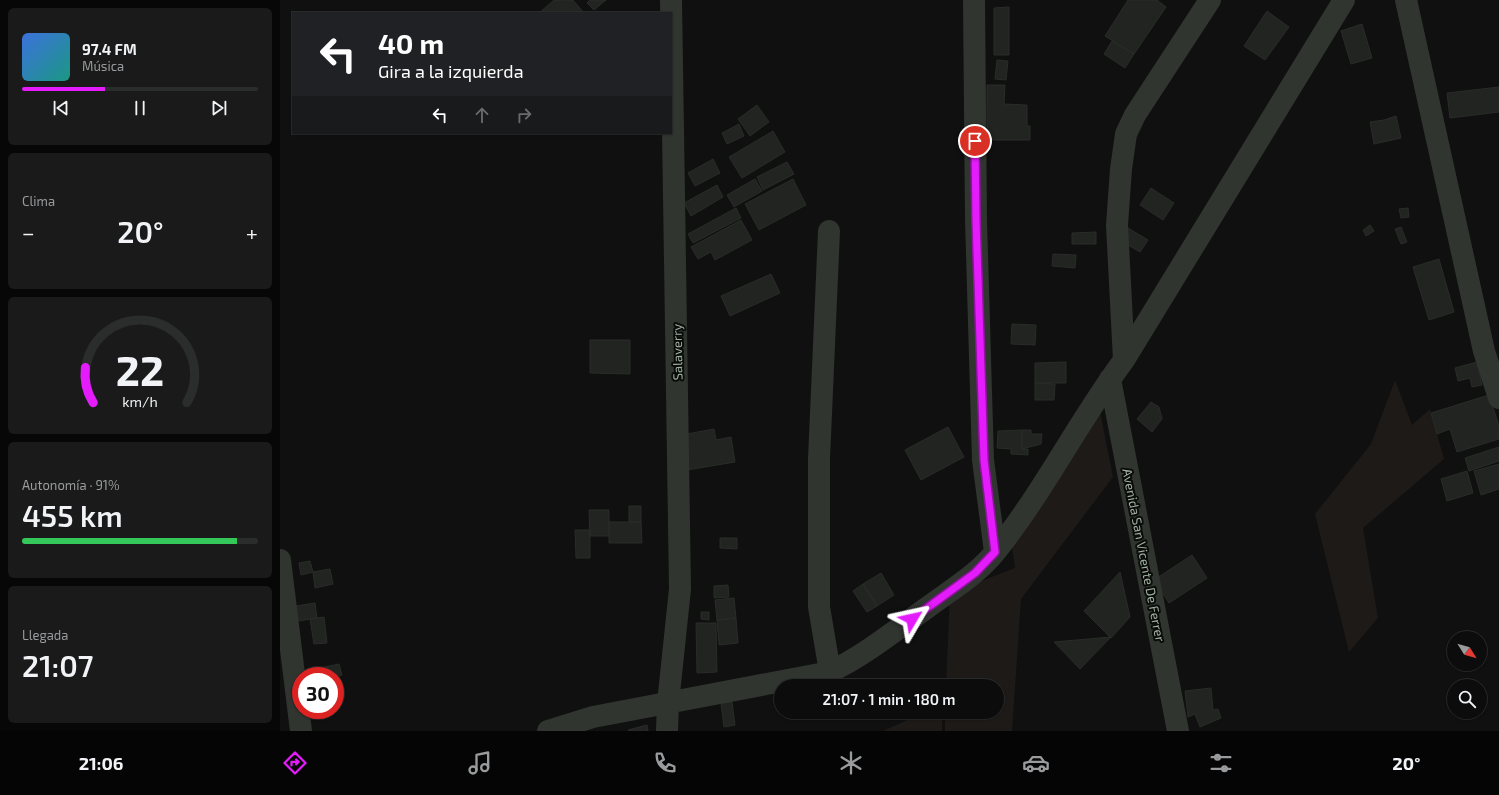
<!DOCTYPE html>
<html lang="es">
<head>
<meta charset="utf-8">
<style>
	:root { --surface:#0b0c0b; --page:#191a19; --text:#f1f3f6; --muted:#9a9b9d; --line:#2b2c2c; --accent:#e41cfb }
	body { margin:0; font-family:"Exo 2",sans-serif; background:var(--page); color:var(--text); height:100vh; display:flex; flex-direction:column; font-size:15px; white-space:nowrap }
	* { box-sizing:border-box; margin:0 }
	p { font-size:13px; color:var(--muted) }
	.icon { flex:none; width:22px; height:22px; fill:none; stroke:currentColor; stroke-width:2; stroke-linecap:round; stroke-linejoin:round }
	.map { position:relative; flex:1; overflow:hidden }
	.sheet { display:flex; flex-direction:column; gap:8px; padding:8px; background:#060706; width:280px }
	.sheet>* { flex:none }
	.guide { position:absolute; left:12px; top:12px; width:380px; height:122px; border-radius:0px; box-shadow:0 1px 3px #0004,0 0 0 1px var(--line); background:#202124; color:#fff; overflow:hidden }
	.needle { width:26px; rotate:127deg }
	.fabs { position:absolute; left:1167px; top:631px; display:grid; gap:8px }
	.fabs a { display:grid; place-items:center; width:40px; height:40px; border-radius:50%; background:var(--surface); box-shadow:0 1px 3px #0004,0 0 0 1px var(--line); font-size:20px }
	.speed { position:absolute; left:12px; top:667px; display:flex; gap:8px; font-size:20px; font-weight:700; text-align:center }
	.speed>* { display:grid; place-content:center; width:52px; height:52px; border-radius:50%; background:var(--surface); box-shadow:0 1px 3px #0004,0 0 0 1px var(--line); line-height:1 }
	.speed .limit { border:6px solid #d22; background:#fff; color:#111 }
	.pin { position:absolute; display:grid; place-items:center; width:34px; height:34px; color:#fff; margin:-17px; border:2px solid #fff; border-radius:50%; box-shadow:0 1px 4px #0007 }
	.me { position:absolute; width:44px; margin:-22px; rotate:54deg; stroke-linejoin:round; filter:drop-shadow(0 0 3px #0008) }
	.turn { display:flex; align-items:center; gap:14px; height:84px; padding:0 20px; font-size:18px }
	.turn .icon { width:52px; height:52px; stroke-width:2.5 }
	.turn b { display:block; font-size:28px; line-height:34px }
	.lanes { display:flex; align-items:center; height:38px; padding:0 20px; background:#0003; justify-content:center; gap:20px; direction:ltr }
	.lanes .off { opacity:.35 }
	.big { font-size:30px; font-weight:600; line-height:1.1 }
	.sheet .card { flex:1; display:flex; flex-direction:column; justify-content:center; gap:6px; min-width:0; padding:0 14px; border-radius:6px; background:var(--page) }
	.sheet .dial { align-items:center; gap:0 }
	.dial svg { height:104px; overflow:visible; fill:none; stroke:var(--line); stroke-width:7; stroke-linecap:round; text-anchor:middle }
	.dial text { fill:var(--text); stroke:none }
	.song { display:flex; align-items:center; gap:12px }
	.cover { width:48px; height:48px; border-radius:6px; background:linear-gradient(135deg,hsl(220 70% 55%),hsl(170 70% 35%)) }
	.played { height:4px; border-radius:2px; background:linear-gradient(90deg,var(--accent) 35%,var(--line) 35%) }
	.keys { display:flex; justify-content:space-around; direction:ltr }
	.heat { display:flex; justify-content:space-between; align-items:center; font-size:22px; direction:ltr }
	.charge { height:6px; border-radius:3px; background:linear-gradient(90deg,#34c759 91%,var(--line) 0) }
	.trip { position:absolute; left:494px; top:679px; width:230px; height:40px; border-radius:20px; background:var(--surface); box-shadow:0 1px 3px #0004,0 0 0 1px var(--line); font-weight:600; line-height:40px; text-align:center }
	.tabs { display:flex; height:64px; justify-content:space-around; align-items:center; background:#040504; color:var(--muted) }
	.tabs .icon { width:28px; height:28px }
	.tabs .active { color:var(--accent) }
	.tabs b { font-size:18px; color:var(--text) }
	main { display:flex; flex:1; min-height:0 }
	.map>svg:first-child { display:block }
</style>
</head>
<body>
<main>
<section class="sheet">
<div class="card">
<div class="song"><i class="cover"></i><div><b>97.4 FM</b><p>Música</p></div></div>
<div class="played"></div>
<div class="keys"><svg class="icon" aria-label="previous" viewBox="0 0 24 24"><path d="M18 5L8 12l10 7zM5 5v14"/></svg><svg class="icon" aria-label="pause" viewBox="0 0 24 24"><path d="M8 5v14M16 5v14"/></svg><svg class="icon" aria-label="next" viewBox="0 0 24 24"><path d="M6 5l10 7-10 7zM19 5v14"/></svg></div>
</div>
<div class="card"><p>Clima</p>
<div class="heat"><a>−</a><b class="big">20°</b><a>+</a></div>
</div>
<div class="card dial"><svg viewBox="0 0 100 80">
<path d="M14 69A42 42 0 1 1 86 69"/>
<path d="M14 69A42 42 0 0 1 8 42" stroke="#e41cfb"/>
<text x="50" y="56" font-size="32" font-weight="700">22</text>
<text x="50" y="72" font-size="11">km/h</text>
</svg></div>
<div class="card"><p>Autonomía · 91%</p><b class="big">455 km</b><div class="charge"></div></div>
<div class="card"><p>Llegada</p><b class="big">21:07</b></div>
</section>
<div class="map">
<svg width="1219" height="731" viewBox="0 0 1219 731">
	<rect width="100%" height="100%" fill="#0f100f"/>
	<!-- green -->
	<path fill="#1e1a18" d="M1115,380L1132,425L1150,409L1164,459L1083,528L1098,618L1069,652L1035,514L1091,444Z
		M817,396L833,477L741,599L732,731H665V712H717V686H666L670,593L735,568L729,526Z
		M645,712H662V731H603Z"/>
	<!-- building -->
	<path fill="#222422" stroke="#292c29" d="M274,0H293L304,13H259Z
		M310,0H326L314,10L307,3Z
		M848,0H877L886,7L854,54L825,36Z
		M729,7V55H714V8Z
		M987,11L1009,27L985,60L964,46Z
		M1082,24L1092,58L1071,64L1061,31Z
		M832,41L854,54L845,68L824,54Z
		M717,60L728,61L726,80L715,79Z
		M707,85H725L724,104L747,105V126H750V140H707Z
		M1219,87V112L1170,118L1167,93Z
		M477,105L489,122L470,136L458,119Z
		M1116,116L1121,138L1094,144L1090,122L1104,120Z
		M459,124L464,136L447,144L442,133Z
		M493,131L505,152L462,178L449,157Z
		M433,159L440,173L415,186L408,173Z
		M507,162L514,174L483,190L477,177Z
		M475,179L482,191L454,207L447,195Z
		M513,179L526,205L479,230L465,204Z
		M437,185L443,197L411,216L404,203Z
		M871,188L894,203L883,220L860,205Z
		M456,208L461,218L413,243L408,234Z
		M1128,208L1129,217L1121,218L1119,209Z
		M461,220L472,240L435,260L431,252L418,259L411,247Z
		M1090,225L1094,231L1086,236L1083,230Z
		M1121,227L1127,242L1121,244L1115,229Z
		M848,228L868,240L860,252L841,241Z
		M816,232V244H792V233Z
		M773,254L796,255L795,268L772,266Z
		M1159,259L1174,312L1149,320L1133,267Z
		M491,274L500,293L450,316L441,296Z
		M732,324L756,325L755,345L731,344Z
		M310,340H350V374L310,373Z
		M786,362V383H755V363Z
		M1197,362L1202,385L1192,387L1190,378L1178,381L1175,368Z
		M755,383L775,384L774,400H755Z
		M1209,395L1219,426V439L1177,452L1170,429L1157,434L1151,413Z
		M871,402L879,407L882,419L872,432L857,419Z
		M668,427L684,457L641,480L625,450Z
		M434,429L436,440L451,437L455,462L407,470V434Z
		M742,430V449H748V455L731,454V449L717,448L718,431Z
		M742,430H751V434H762L761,444L742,449Z
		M1219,447V461L1189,471L1185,458Z
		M1219,464V489L1201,495L1194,471Z
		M1187,471L1193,493L1167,501L1161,479Z
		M349,506H361V522H349Z
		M309,510H329V536H310Z
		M329,522H361L362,543H329Z
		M295,530H310V558H296Z
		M440,538H457V549L440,548Z
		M912,555L927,578L889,603L874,580Z
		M30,561L33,572L21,575L19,563Z
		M50,569L53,584L35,588L33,572Z
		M840,572L850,617L831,638L804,611Z
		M601,573L614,595L597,606L583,584Z
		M583,584L597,606L587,612L573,591Z
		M448,585L449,597L434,598V586Z
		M454,598L456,618L437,620L435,600Z
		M35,603L37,618L19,621L16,606Z
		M421,612H429V620L421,619Z
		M44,617L47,643L34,644L30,619Z
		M456,618L458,643L439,645L437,620Z
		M416,623H436L437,672L417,673Z
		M831,637L800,669L774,642Z
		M59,664L62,675L55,677L35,676L41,674L40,668Z
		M931,688L933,710L938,709L941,718L920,727L915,714L908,717L905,691Z
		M452,702L455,725L444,727L441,703Z
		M367,725L368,731H349L348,730Z"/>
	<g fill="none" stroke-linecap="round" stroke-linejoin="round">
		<!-- minor -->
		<path stroke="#303530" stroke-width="22" d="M694,0L696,220L703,460L715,552
			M1126,0L1204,351L1219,398
			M549,231L539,459V607L550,672
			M844,360L837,225L841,169L846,134L855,115L930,0
			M830,379L898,731
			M0,560L21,731
			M268,731L313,717L550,672C585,655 616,630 648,607C671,590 698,574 716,551C764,491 798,422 844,360L1064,0
			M387,731L388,703L400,589L391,0"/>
	</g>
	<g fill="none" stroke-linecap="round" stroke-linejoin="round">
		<!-- route casing -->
		<g stroke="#9412a3" stroke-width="10">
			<path id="route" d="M632,619L695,573L715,552L704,460L696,220L695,141"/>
		</g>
		<!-- route -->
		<use href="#route" stroke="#e41cfb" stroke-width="7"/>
	</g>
	<g text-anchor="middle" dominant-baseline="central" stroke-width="4" stroke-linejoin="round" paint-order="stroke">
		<!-- street labels -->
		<g font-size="13" fill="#a0b29f" stroke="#0a0b0a">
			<text transform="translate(397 352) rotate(-91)">Salaverry</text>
			<text transform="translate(864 555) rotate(79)">Avenida San Vicente De Ferrer</text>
		</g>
	</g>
</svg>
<div class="fabs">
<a><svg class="needle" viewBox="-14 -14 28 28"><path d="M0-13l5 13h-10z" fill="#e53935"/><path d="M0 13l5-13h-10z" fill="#9a9b9d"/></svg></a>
<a><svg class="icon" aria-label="search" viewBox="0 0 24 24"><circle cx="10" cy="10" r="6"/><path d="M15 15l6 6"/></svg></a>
</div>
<div class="speed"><div class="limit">30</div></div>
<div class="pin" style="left:695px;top:141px;background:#d93025"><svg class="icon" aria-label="arrive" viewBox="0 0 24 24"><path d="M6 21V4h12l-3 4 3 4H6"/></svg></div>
<svg class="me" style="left:632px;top:619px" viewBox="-20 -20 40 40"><path d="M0-17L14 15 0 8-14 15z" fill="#e41cfb" stroke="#fff" stroke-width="4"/></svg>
<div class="trip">21:07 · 1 min · 180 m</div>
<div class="guide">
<div class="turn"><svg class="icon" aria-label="left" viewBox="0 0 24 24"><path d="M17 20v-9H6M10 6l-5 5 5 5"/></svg><div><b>40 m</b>Gira a la izquierda</div></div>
<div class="lanes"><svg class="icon" aria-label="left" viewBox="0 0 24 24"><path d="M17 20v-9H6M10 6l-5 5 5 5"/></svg><svg class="icon off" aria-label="ahead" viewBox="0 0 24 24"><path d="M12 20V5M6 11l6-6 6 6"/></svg><svg class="icon off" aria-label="right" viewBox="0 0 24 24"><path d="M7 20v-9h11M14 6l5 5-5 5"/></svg></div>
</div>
</div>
</main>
<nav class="tabs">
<b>21:06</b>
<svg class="icon active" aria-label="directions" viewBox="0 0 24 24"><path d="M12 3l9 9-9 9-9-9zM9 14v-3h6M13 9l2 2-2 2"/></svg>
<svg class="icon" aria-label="music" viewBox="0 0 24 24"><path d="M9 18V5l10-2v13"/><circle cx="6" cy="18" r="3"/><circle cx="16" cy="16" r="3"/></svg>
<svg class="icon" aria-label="phone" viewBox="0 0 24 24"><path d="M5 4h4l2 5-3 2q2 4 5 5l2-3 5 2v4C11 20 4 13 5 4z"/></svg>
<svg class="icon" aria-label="climate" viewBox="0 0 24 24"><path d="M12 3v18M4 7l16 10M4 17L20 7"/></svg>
<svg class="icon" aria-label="car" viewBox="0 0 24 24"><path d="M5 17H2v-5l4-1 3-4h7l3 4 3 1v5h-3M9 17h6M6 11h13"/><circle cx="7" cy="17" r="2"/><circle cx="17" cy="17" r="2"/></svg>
<svg class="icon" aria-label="filters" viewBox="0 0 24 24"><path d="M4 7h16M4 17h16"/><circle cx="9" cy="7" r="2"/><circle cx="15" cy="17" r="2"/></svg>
<b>20°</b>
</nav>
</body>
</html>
